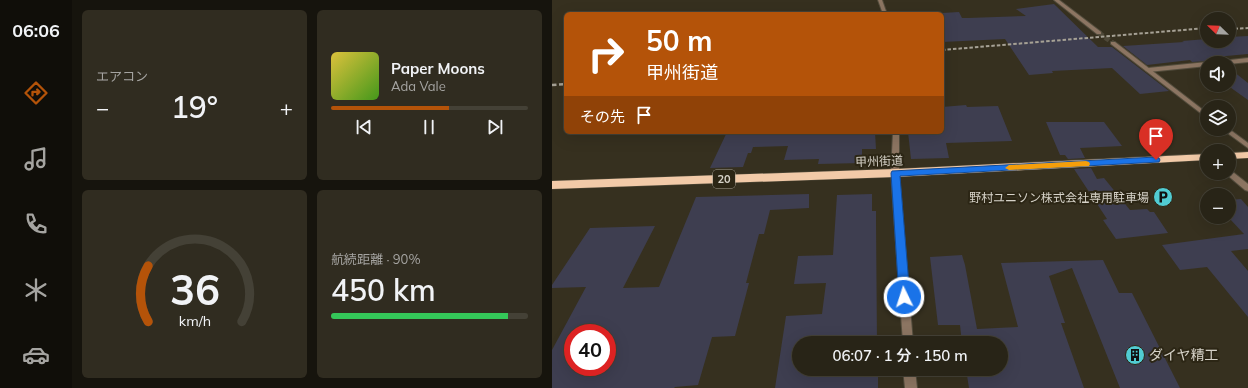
<!DOCTYPE html>
<html lang="ja">
<head>
<meta charset="utf-8">
<style>
	:root { --surface:#282417; --page:#302c20; --text:#f1f3f6; --muted:#a5a4a1; --line:#444136; --accent:#b45309 }
	body { margin:0; font-family:Mulish,"Noto Sans JP",sans-serif; background:var(--page); color:var(--text); height:100vh; display:flex; flex-direction:column; font-size:15px; white-space:nowrap }
	* { box-sizing:border-box; margin:0 }
	p { font-size:13px; color:var(--muted) }
	.icon { flex:none; width:22px; height:22px; fill:none; stroke:currentColor; stroke-width:2; stroke-linecap:round; stroke-linejoin:round }
	.map { position:relative; flex:1; overflow:hidden }
	.sheet { display:flex; flex-direction:column; gap:10px; padding:10px; background:#16140d; width:480px }
	.sheet>* { flex:none }
	.hud { position:absolute; left:12px; top:12px; width:380px; height:122px; border-radius:6px; box-shadow:0 4px 16px #0002,0 0 0 1px var(--line); background:#b45309; color:#fff; overflow:hidden }
	.needle { width:26px; rotate:293deg }
	.controls { position:absolute; left:648px; top:12px; display:grid; gap:8px }
	.controls a { display:grid; place-items:center; width:36px; height:36px; border-radius:50%; background:var(--surface); box-shadow:0 4px 16px #0002,0 0 0 1px var(--line); font-size:20px }
	.speed { position:absolute; left:12px; top:324px; display:flex; gap:8px; font-size:20px; font-weight:700; text-align:center }
	.speed>* { display:grid; place-content:center; width:52px; height:52px; border-radius:50%; background:var(--surface); box-shadow:0 4px 16px #0002,0 0 0 1px var(--line); line-height:1 }
	.speed .limit { border:6px solid #d22; background:#fff; color:#111 }
	.pin { position:absolute; display:grid; place-items:center; width:34px; height:34px; color:#fff; margin:-41px -17px; border-radius:50% 50% 50% 0; rotate:-45deg; box-shadow:0 0 4px #0007 }
	.pin .icon { rotate:45deg }
	.me { position:absolute; width:44px; margin:-22px; rotate:356deg; stroke-linejoin:round; filter:drop-shadow(0 0 3px #0008) }
	.turn { display:flex; align-items:center; gap:14px; height:84px; padding:0 16px; font-size:18px }
	.turn .icon { width:52px; height:52px; stroke-width:2.5 }
	.turn b { display:block; font-size:28px; line-height:34px }
	.then { display:flex; align-items:center; height:38px; padding:0 16px; background:#0003; gap:8px; font-size:15px }
	.big { font-size:30px; font-weight:600; line-height:1.1 }
	.sheet .card { flex:1; display:flex; flex-direction:column; justify-content:center; gap:6px; min-width:0; padding:0 14px; border-radius:6px; background:var(--page) }
	.sheet .dial { align-items:center; gap:0 }
	.dial svg { height:104px; overflow:visible; fill:none; stroke:var(--line); stroke-width:7; stroke-linecap:round; text-anchor:middle }
	.dial text { fill:var(--text); stroke:none }
	.song { display:flex; align-items:center; gap:12px }
	.cover { width:48px; height:48px; border-radius:6px; background:linear-gradient(135deg,hsl(50 70% 55%),hsl(100 70% 35%)) }
	.played { height:4px; border-radius:2px; background:linear-gradient(90deg,var(--accent) 60%,var(--line) 60%) }
	.keys { display:flex; justify-content:space-around; direction:ltr }
	.heat { display:flex; justify-content:space-between; align-items:center; font-size:22px; direction:ltr }
	.charge { height:6px; border-radius:3px; background:linear-gradient(90deg,#34c759 90%,var(--line) 0) }
	.sheet .tiles { flex:1; display:grid; gap:10px; grid-template-columns:repeat(2,1fr) }
	.trip { position:absolute; left:240px; top:336px; width:216px; height:40px; border-radius:20px; background:var(--surface); box-shadow:0 4px 16px #0002,0 0 0 1px var(--line); font-weight:600; line-height:40px; text-align:center }
	main { display:flex; flex:1; min-height:0 }
	.menu { display:flex; flex-direction:column; width:72px; justify-content:space-around; align-items:center; background:#100e09; color:var(--muted) }
	.menu .icon { width:28px; height:28px }
	.menu .active { color:var(--accent) }
	.menu b { font-size:18px; color:var(--text) }
	.map>svg:first-child { display:block }
</style>
</head>
<body>
<main>
<nav class="menu">
<b>06:06</b>
<svg class="icon active" aria-label="directions" viewBox="0 0 24 24"><path d="M12 3l9 9-9 9-9-9zM9 14v-3h6M13 9l2 2-2 2"/></svg>
<svg class="icon" aria-label="music" viewBox="0 0 24 24"><path d="M9 18V5l10-2v13"/><circle cx="6" cy="18" r="3"/><circle cx="16" cy="16" r="3"/></svg>
<svg class="icon" aria-label="phone" viewBox="0 0 24 24"><path d="M5 4h4l2 5-3 2q2 4 5 5l2-3 5 2v4C11 20 4 13 5 4z"/></svg>
<svg class="icon" aria-label="climate" viewBox="0 0 24 24"><path d="M12 3v18M4 7l16 10M4 17L20 7"/></svg>
<svg class="icon" aria-label="car" viewBox="0 0 24 24"><path d="M5 17H2v-5l4-1 3-4h7l3 4 3 1v5h-3M9 17h6M6 11h13"/><circle cx="7" cy="17" r="2"/><circle cx="17" cy="17" r="2"/></svg>
</nav>
<section class="sheet">
<div class="tiles">
<div class="card"><p>エアコン</p>
<div class="heat"><a>−</a><b class="big">19°</b><a>+</a></div>
</div>
<div class="card">
<div class="song"><i class="cover"></i><div><b>Paper Moons</b><p>Ada Vale</p></div></div>
<div class="played"></div>
<div class="keys"><svg class="icon" aria-label="previous" viewBox="0 0 24 24"><path d="M18 5L8 12l10 7zM5 5v14"/></svg><svg class="icon" aria-label="pause" viewBox="0 0 24 24"><path d="M8 5v14M16 5v14"/></svg><svg class="icon" aria-label="next" viewBox="0 0 24 24"><path d="M6 5l10 7-10 7zM19 5v14"/></svg></div>
</div>
<div class="card dial"><svg viewBox="0 0 100 80">
<path d="M14 69A42 42 0 1 1 86 69"/>
<path d="M14 69A42 42 0 0 1 14 26" stroke="#b45309"/>
<text x="50" y="56" font-size="32" font-weight="700">36</text>
<text x="50" y="72" font-size="11">km/h</text>
</svg></div>
<div class="card"><p>航続距離 · 90%</p><b class="big">450 km</b><div class="charge"></div></div>
</div>
</section>
<div class="map">
<svg width="696" height="388" viewBox="0 0 696 388">
	<rect width="100%" height="100%" fill="#36301f"/>
	<!-- building -->
	<path fill="#3e3e50" fill-rule="evenodd" d="M502,4L546,47H560L617,91L588,94L560,68L500,71L501,73L477,75L453,39L390,42V13L407,12L410,18H416L474,16L464,9Z
		M696,36V54L663,57L667,60L665,63H658L655,61L640,62L638,60L595,65L571,46L632,42L630,41L655,39V41H677V37Z
		M677,68L696,83V100L675,85H677Z
		M414,105L415,107L446,106L460,141L394,143L397,158L359,159L356,132H390V107Z
		M494,122H552L570,146L528,148L533,158L516,159L513,155H508Z
		M175,132H323L324,149H310V163L266,164L267,159L232,160L236,146L201,147L199,153H196L191,167L158,168Z
		M539,168L545,179L552,178L578,210L595,209L598,212H602L616,233L564,239L551,220L555,219L522,169Z
		M257,194V208L218,210L212,234H207L194,283H197L183,336L160,337L146,385L123,387L122,388H0V350L34,287L0,288V285L38,228L103,226L71,288L107,287L144,197ZM21,333H55V367H21Z
		M320,194V211H324V220L325,343H247V369H326V388H223L234,316L270,314L274,283L242,284L246,256L281,255L285,195Z
		M689,199L696,207V249L679,251L696,271V317L655,267L628,270L610,245L692,234L677,218V200Z
		M410,255L413,265L425,329L466,327L449,263L551,260L567,293H580L628,388H568L520,268L497,276L513,323H509L532,388H417L414,369H449V343H410L408,325H386L378,257Z"/>
	<g fill="none" stroke-linecap="round" stroke-linejoin="round">
		<!-- tertiary-tunnel -->
		<path stroke="#4e4838" stroke-width="5" stroke-dasharray="5 2.5" stroke-linecap="butt" d="M547,33L561,43"/>
		<!-- minor casing -->
		<g stroke="#534d3d" stroke-width="2">
			<path id="minor" d="M326,0H330L335,14H331Z
				M696,58V62L677,64L666,63L669,61Z
				M655,62L657,63H655V66L596,72L593,70L596,68Z
				M341,132H347V173L343,176L339,173Z
				M677,169L696,184V191L693,190L674,174L677,173Z"/>
		</g>
		<!-- tertiary casing -->
		<g stroke="#534d3d" stroke-width="2">
			<path id="tertiary" d="M502,0H507L549,32V34H545Z
				M559,42H563L655,113V118L559,44Z
				M670,129H677L696,143V148Z
				M343,170L347,173L361,343H351L339,173Z
				M351,369H363L365,388H353Z"/>
		</g>
		<!-- trunk casing -->
		<g stroke="#534d3d" stroke-width="1">
			<path id="trunk" d="M696,152V158L677,159V153Z
				M655,154V160L343,177L0,189V181L343,169Z"/>
		</g>
		<!-- minor -->
		<use href="#minor" fill="#8c7562" fill-rule="evenodd"/>
		<!-- tertiary -->
		<use href="#tertiary" fill="#8c7562" fill-rule="evenodd"/>
		<!-- trunk -->
		<use href="#trunk" fill="#f2caa8" fill-rule="evenodd"/>
		<!-- rail-far1 -->
		<path stroke="#a6a195" stroke-width="2" stroke-dasharray="3.5 2" stroke-linecap="butt" d="M677,29L696,28
			M390,50L655,28"/>
		<!-- rail -->
		<path stroke="#a6a195" stroke-width="2.5" stroke-dasharray="4.5 2.5" stroke-linecap="butt" d="M0,85L14,84"/>
	</g>
	<!-- route -->
	<path fill="#1a73e8" stroke="#114b97" d="M604,157L607,158L608,160L607,162L348,176L358,297L356,300L352,302L348,300L347,297L339,173L340,171Z"/>
	<!-- slow -->
	<path fill="#f59e0b" d="M534,161L537,162L538,164L537,166L457,170L453,168L457,165Z"/>
	<!-- icons -->
	<defs>
		<g id="parking-disc" transform="scale(1)"><circle r="9.5" fill="#51ccd3" stroke="#2c2615"/><path d="M-3.5-5.5H1a3.5 3.5 0 0 1 0 7H-1V5.5H-3.5ZM-1-3.4V-.6H.8a1.4 1.4 0 0 0 0-2.8Z" fill="#111"/></g>
		<g id="building-disc" transform="scale(1)"><circle r="9.5" fill="#51ccd3" stroke="#2c2615"/><path d="M-4-6H4V6H1V3H-1V6H-4ZM-2.5-4.3h1.7v1.8h-1.7ZM.8-4.3h1.7v1.8H.8ZM-2.5-1h1.7V.8h-1.7ZM.8-1h1.7V.8H.8Z" fill="#111"/></g>
	</defs>
	<g fill-rule="evenodd">
		<use href="#parking-disc" x="611" y="197"/>
		<use href="#building-disc" x="583" y="355"/>
	</g>
	<g text-anchor="middle" dominant-baseline="central" stroke-width="4" stroke-linejoin="round" paint-order="stroke">
		<!-- shield labels -->
		<rect fill="#2c2615" stroke="#a39e92" stroke-width="1" x="161" y="170" width="22" height="18" rx="3"/>
		<g font-size="11" font-weight="bold" fill="#d6d2c8">
			<text x="172" y="179">20</text>
		</g>
		<!-- street labels -->
		<g font-size="12" fill="#d6d2c8" stroke="#2c2615">
			<text transform="translate(327 161) rotate(-2)">甲州街道</text>
		</g>
		<!-- poi labels -->
		<g font-size="12" fill="#d6d2c8" stroke="#2c2615" text-anchor="end">
			<text x="597" y="197">野村ユニソン株式会社専用駐車場</text>
		</g>
		<!-- near-poi labels -->
		<g font-size="14" fill="#d6d2c8" stroke="#2c2615" text-anchor="start">
			<text x="597" y="355">ダイヤ精工</text>
		</g>
	</g>
</svg>
<div class="controls">
<a><svg class="needle" viewBox="-14 -14 28 28"><path d="M0-13l5 13h-10z" fill="#e53935"/><path d="M0 13l5-13h-10z" fill="#a5a4a1"/></svg></a>
<a><svg class="icon" aria-label="sound" viewBox="0 0 24 24"><path d="M4 9h4l5-4v14l-5-4H4zM17 9q2 3 0 6"/></svg></a>
<a><svg class="icon" aria-label="layers" viewBox="0 0 24 24"><path d="M12 4l9 5-9 5-9-5zM3 14l9 5 9-5"/></svg></a>
<a>+</a>
<a>−</a>
</div>
<div class="speed"><div class="limit">40</div></div>
<div class="pin" style="left:604px;top:160px;background:#d93025"><svg class="icon" aria-label="arrive" viewBox="0 0 24 24"><path d="M6 21V4h12l-3 4 3 4H6"/></svg></div>
<svg class="me" style="left:352px;top:297px" viewBox="-20 -20 40 40"><circle r="17" fill="#1a73e8" stroke="#fff" stroke-width="3"/><path d="M0-11L8 9 0 5-8 9z" fill="#fff"/></svg>
<div class="trip">06:07 · 1 分 · 150 m</div>
<div class="hud">
<div class="turn"><svg class="icon" aria-label="right" viewBox="0 0 24 24"><path d="M7 20v-9h11M14 6l5 5-5 5"/></svg><div><b>50 m</b>甲州街道</div></div>
<div class="then">その先<svg class="icon" aria-label="arrive" viewBox="0 0 24 24"><path d="M6 21V4h12l-3 4 3 4H6"/></svg></div>
</div>
</div>
</main>
</body>
</html>
